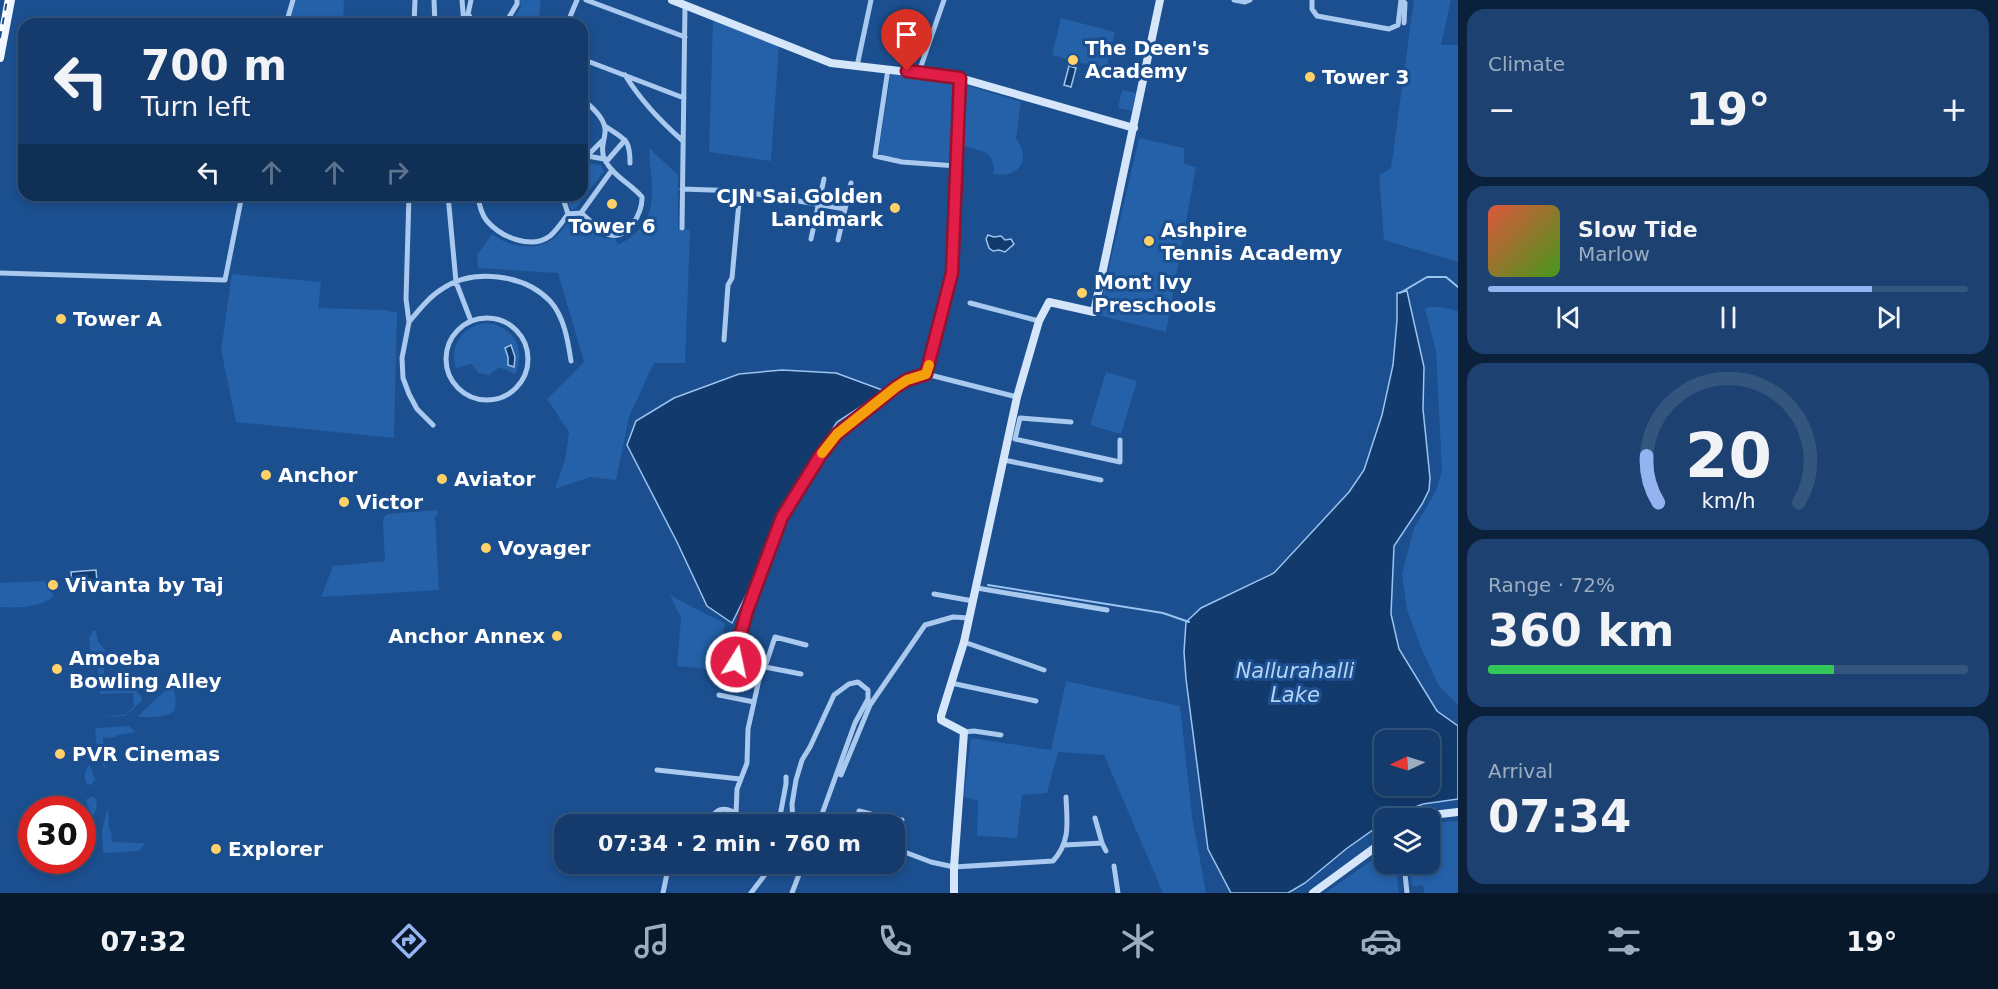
<!DOCTYPE html>
<html lang="en">
<head>
<meta charset="utf-8">
<style>
	:root { --surface:#143b6b; --page:#1d4271; --text:#f1f3f6; --muted:#9dadc1; --line:#33557e; --accent:#95b2f1 }
	body { margin:0; font-family:"DejaVu Sans",sans-serif; background:var(--page); color:var(--text); height:100vh; display:flex; flex-direction:column; font-size:22px; white-space:nowrap }
	* { box-sizing:border-box; margin:0 }
	p { font-size:20px; color:var(--muted) }
	.icon { flex:none; width:33px; height:33px; fill:none; stroke:currentColor; stroke-width:2; stroke-linecap:round; stroke-linejoin:round }
	.map { position:relative; flex:1; overflow:hidden }
	.details { display:flex; flex-direction:column; gap:9px; padding:9px; background:#0b203b; width:540px }
	.details>* { flex:none }
	.guide { position:absolute; left:18px; top:18px; width:570px; height:183px; border-radius:18px; box-shadow:0 3px 9px #0003,0 0 0 2px var(--line); background:#143b6b; color:var(--text); overflow:hidden }
	.needle { width:39px; rotate:266deg }
	.tools { position:absolute; left:1374px; top:730px; display:grid; gap:12px }
	.tools a { display:grid; place-items:center; width:66px; height:66px; border-radius:12px; background:var(--surface); box-shadow:0 3px 9px #0003,0 0 0 2px var(--line); font-size:30px }
	.speed { position:absolute; left:18px; top:796px; display:flex; gap:12px; font-size:30px; font-weight:700; text-align:center }
	.speed>* { display:grid; place-content:center; width:78px; height:78px; border-radius:50%; background:var(--surface); box-shadow:0 3px 9px #0003,0 0 0 2px var(--line); line-height:1 }
	.speed .limit { border:9px solid #d22; background:#fff; color:#111 }
	.pin { position:absolute; display:grid; place-items:center; width:51px; height:51px; color:#fff; margin:-62px -26px; border-radius:50% 50% 50% 0; rotate:-45deg; box-shadow:0 0 6px #0007 }
	.pin .icon { rotate:45deg }
	.me { position:absolute; width:66px; margin:-33px; rotate:10deg; stroke-linejoin:round; filter:drop-shadow(0 0 4px #0008) }
	.turn { display:flex; align-items:center; gap:21px; height:126px; padding:0 24px; font-size:27px }
	.turn .icon { width:78px; height:78px; stroke-width:2.5 }
	.turn b { display:block; font-size:42px; line-height:51px }
	.lanes { display:flex; align-items:center; height:57px; padding:0 24px; background:#0003; justify-content:center; gap:30px; direction:ltr }
	.lanes .off { opacity:.35 }
	.big { font-size:45px; font-weight:800; line-height:1.1 }
	.details .widget { flex:1; display:flex; flex-direction:column; justify-content:center; gap:9px; min-width:0; padding:0 21px; border-radius:18px; background:var(--page) }
	.details .dial { align-items:center; gap:0 }
	.dial svg { height:156px; overflow:visible; fill:none; stroke:var(--line); stroke-width:7; stroke-linecap:round; text-anchor:middle }
	.dial text { fill:var(--text); stroke:none }
	.song { display:flex; align-items:center; gap:18px }
	.cover { width:72px; height:72px; border-radius:9px; background:linear-gradient(135deg,hsl(10 70% 55%),hsl(100 70% 35%)) }
	.played { height:6px; border-radius:3px; background:linear-gradient(90deg,var(--accent) 80%,var(--line) 80%) }
	.keys { display:flex; justify-content:space-around; direction:ltr }
	.heat { display:flex; justify-content:space-between; align-items:center; font-size:33px; direction:ltr }
	.charge { height:9px; border-radius:4px; background:linear-gradient(90deg,#34c759 72%,var(--line) 0) }
	.trip { position:absolute; left:554px; top:814px; width:351px; height:60px; border-radius:18px; background:var(--surface); box-shadow:0 3px 9px #0003,0 0 0 2px var(--line); font-weight:800; line-height:60px; text-align:center }
	.menu { display:flex; height:96px; justify-content:space-around; align-items:center; background:#08182b; color:var(--muted) }
	.menu .icon { width:42px; height:42px }
	.menu .selected { color:var(--accent) }
	.menu b { font-size:27px; color:var(--text) }
	main { display:flex; flex:1; min-height:0 }
	.map>svg:first-child { display:block }
</style>
</head>
<body>
<main>
<div class="map">
<svg width="1458" height="893" viewBox="0 0 1458 893">
	<rect width="100%" height="100%" fill="#1b4f8f"/>
	<!-- green -->
	<path fill="#2461a8" d="M296,0H344L343,22L291,16Z
		M520,0H541L539,16L543,24H510L521,7Z
		M1414,0H1451L1441,45H1458V262L1384,240L1379,175L1391,168Z
		M1061,18L1115,32L1106,69L1052,55Z
		M713,21L779,45L771,161L709,152Z
		M891,72L957,80L953,162L903,160L878,156Z
		M963,84L1021,102L1016,139C1033,160 1017,179 993,174C998,152 977,149 960,145Z
		M1122,90L1136,93L1132,111L1118,108Z
		M1139,138L1184,148V164L1196,167L1166,332L1098,315Z
		M649,148L678,175V228L689,230L690,233L685,363H654L629,417L616,480L590,477L555,489L565,460L569,432L547,399L584,362L558,273L478,268L477,255L492,234C509,247 534,252 553,239C561,233 565,223 573,219C590,220 596,243 615,238L618,245C663,222 651,191 649,148Z
		M582,162L601,165L604,171L576,208L572,210L569,206L568,195H582Z
		M232,274L321,282L318,308L385,310L397,313L394,438L236,422L221,350Z
		M1429,307H1440L1458,311V705L1439,686L1421,648L1407,610L1402,574L1414,528L1436,491L1442,471L1436,351L1425,309Z
		M486,323C513,325 527,350 515,374L500,367L489,375L478,373L472,364L456,368C449,346 462,326 486,323Z
		M1106,372L1137,381L1121,434L1090,425Z
		M437,510L438,515L435,516L439,590L321,597L333,566L385,561L383,523L384,517L387,514Z
		M45,581L54,596C39,608 18,608 0,607V583Z
		M670,595L725,624L715,670L677,666L681,618Z
		M93,631H96L98,642L105,650L104,673L108,685L119,691H136L141,696L142,701L125,716L104,717L126,714L134,706L133,693L100,694L97,658H91L89,638Z
		M1066,681L1180,706L1192,816L1206,893H1163L1104,755L1058,752L1047,793L1022,795L1017,838L977,836L978,801L964,797L971,738L1051,750Z
		M170,686L174,687C174,693 177,702 175,708C173,719 146,717 137,717Z
		M129,726L136,732L117,735L116,737L103,738L105,770L97,752L95,730L97,728Z
		M90,765L95,780L91,785L87,784C83,779 85,768 90,765Z
		M92,796L96,799C98,804 96,813 92,816L86,801L88,798Z
		M108,806L109,830L111,831L112,842L145,843L139,851L106,853L103,851L102,831Z
		M1458,821V893H1424L1423,885L1412,886L1409,864H1430V823Z
		M1384,852V864H1395L1399,893H1325Z"/>
	<!-- water -->
	<path fill="#123a6d" stroke="#9cc4f0" stroke-width="1.5" fill-rule="evenodd" d="M1069,66L1076,68L1071,87L1064,85Z
		M988,235L994,237L1001,236L1005,240L1011,239L1014,244L1005,252L999,250L993,251L989,248L986,239Z
		M1407,291L1424,367L1423,409L1430,478L1429,490L1422,504L1394,546L1391,614L1399,649L1437,711L1458,726V799L1423,804L1384,819V822L1346,849L1305,883L1288,893H1231L1208,849L1186,679L1184,652L1186,622L1201,608L1274,573L1349,492L1364,470L1382,415L1393,365L1397,320V293ZM1384,741H1430V786H1384Z
		M511,345L515,357L514,367L508,365V357L505,348Z
		M782,370L836,373L885,391L837,422L777,516L748,591L732,623L707,606L677,542L627,445L636,421L674,398L739,374Z
		M96,570L97,582L72,584L71,572Z"/>
	<g fill="none" stroke-linecap="round" stroke-linejoin="round">
		<!-- stream -->
		<path stroke="#9cc4f0" stroke-width="2" d="M1400,293L1427,277H1446L1458,287
			M988,585L1163,613L1189,622"/>
		<!-- street -->
		<path stroke="#a9c9ee" stroke-width="5" d="M434,0L435,24
			M462,0L464,24
			M471,0L468,14L475,24
			M586,0L685,37
			M1234,0L1245,2L1250,0
			M1312,0V9L1317,16L1389,29L1398,25L1401,0
			M1402,0L1405,3L1404,23
			M286,24L293,0
			M414,24L415,0
			M418,24L435,22
			M505,24L517,4V0
			M567,24L577,0
			M582,59L684,98
			M857,66L871,0
			M888,69L875,156L902,162L957,166
			M919,72L944,0
			M625,75C641,101 660,121 683,141
			M605,126C625,140 630,138 630,163
			M582,155L604,159
			M586,157L602,141
			M606,162L625,140
			M682,189L740,191L732,278L728,285L724,340
			M740,191L845,209
			M409,195L406,299L409,322L402,358L403,378L409,394L417,409L433,425
			M448,195L456,282L471,321
			M478,195C479,204 481,214 487,221C501,237 531,250 550,236C557,230 563,221 568,214L581,213C589,219 598,230 607,234C627,242 643,213 642,197C631,184 613,176 605,160C600,151 604,142 605,133C607,120 591,106 582,99
			M562,195L568,214
			M581,213L612,170
			M682,228L685,5
			M811,239L824,179
			M838,240L851,183
			M0,273L225,280L242,195
			M970,303L1039,321
			M446 359a41 41 0 1 1 82 0a41 41 0 1 1-82 0Z
			M409,322C419,310 429,297 442,289C473,268 524,274 550,301C564,316 568,341 571,361
			M926,374L952,273L960,78
			M1071,422L1020,418L1015,439L1120,462V440
			M1004,460L1101,480
			M977,588L1107,610
			M934,594L973,601
			M964,642L1044,670
			M765,667L801,674
			M760,675L765,667L775,637L806,645
			M951,683L1036,701
			M719,695L754,702
			M964,732L974,731L1001,735
			M657,770L740,779
			M841,775L870,705L925,625L953,617L969,618
			M859,811L886,818L884,825
			M736,814L737,789L747,763L748,729L760,675L739,666L735,659L736,651L747,611L782,517L792,499L820,456L837,434L901,383L926,374L1017,397
			M780,816L790,815L817,825
			M886,818L902,820
			M1095,818L1102,843
			M706,825C715,809 724,803 740,817L780,816L786,784V777
			M793,825L792,804L796,780L802,760L810,747L834,695L849,684L858,682L868,690V699L855,723L818,825
			M1065,845L1102,843L1106,851
			M894,848L931,862L954,867L1053,861C1071,841 1067,822 1066,797
			M1404,864L1407,893
			M1114,866L1118,893
			M663,893L669,864
			M751,893L773,864
			M792,893L803,864"/>
		<!-- secondary -->
		<path stroke="#d6e6fa" stroke-width="8" d="M672,0L831,63L960,78L1134,128
			M1422,819L1432,815L1458,812
			M954,893V867L964,732L941,720V716L964,642L1017,397L1039,321L1049,302L1094,312L1160,0
			M1313,893L1384,841"/>
		<!-- primary -->
		<path stroke="#f0f6ff" stroke-width="8" d="M0,58L11,0"/>
		<!-- rail casing -->
		<g stroke="#fff" stroke-width="4.5">
			<path id="rail" d="M0,38L7,0"/>
		</g>
		<!-- rail -->
		<use href="#rail" stroke="#1b4f8f" stroke-width="2" stroke-dasharray="7" stroke-linecap="butt"/>
	</g>
	<g fill="none" stroke-linecap="round" stroke-linejoin="round">
		<!-- route casing -->
		<g stroke="#92132f" stroke-width="15">
			<path id="route" d="M736,662V651L747,611L782,517L820,456L837,434L896,387L907,380L926,374L952,273L960,78L907,71"/>
		</g>
		<!-- route -->
		<use href="#route" stroke="#e11d48" stroke-width="10"/>
		<!-- slow -->
		<path stroke="#f59e0b" stroke-width="10" d="M822,453L837,434L896,387L907,380L926,374L929,365"/>
	</g>
	<!-- markers -->
	<g fill="#ffd166" stroke="#1b4f8f" stroke-width="2">
		<circle cx="1073" cy="60" r="6"/>
		<circle cx="1310" cy="77" r="6"/>
		<circle cx="612" cy="204" r="6"/>
		<circle cx="895" cy="208" r="6"/>
		<circle cx="1149" cy="241" r="6"/>
		<circle cx="1082" cy="293" r="6"/>
		<circle cx="61" cy="319" r="6"/>
		<circle cx="266" cy="475" r="6"/>
		<circle cx="442" cy="479" r="6"/>
		<circle cx="344" cy="502" r="6"/>
		<circle cx="486" cy="548" r="6"/>
		<circle cx="53" cy="585" r="6"/>
		<circle cx="557" cy="636" r="6"/>
		<circle cx="57" cy="669" r="6"/>
		<circle cx="60" cy="754" r="6"/>
		<circle cx="216" cy="849" r="6"/>
	</g>
	<g text-anchor="middle" dominant-baseline="central" stroke-width="6" stroke-linejoin="round" paint-order="stroke">
		<!-- poi labels -->
		<g font-size="20" font-weight="bold" fill="#fff" stroke="#1b4f8f" text-anchor="start">
			<text x="1085" y="48">The Deen's<tspan x="1085" dy="23">Academy</tspan></text>
			<text x="1322" y="77">Tower 3</text>
			<text x="883" y="196" text-anchor="end">CJN Sai Golden<tspan x="883" dy="23">Landmark</tspan></text>
			<text x="612" y="226" text-anchor="middle">Tower 6</text>
			<text x="1161" y="230">Ashpire<tspan x="1161" dy="23">Tennis Academy</tspan></text>
			<text x="1094" y="282">Mont Ivy<tspan x="1094" dy="23">Preschools</tspan></text>
			<text x="73" y="319">Tower A</text>
			<text x="278" y="475">Anchor</text>
			<text x="454" y="479">Aviator</text>
			<text x="356" y="502">Victor</text>
			<text x="498" y="548">Voyager</text>
			<text x="65" y="585">Vivanta by Taj</text>
			<text x="545" y="636" text-anchor="end">Anchor Annex</text>
			<text x="69" y="658">Amoeba<tspan x="69" dy="23">Bowling Alley</tspan></text>
			<text x="72" y="754">PVR Cinemas</text>
			<text x="228" y="849">Explorer</text>
		</g>
		<!-- water labels -->
		<g font-size="21" font-style="italic" fill="#b5d3f5" stroke="#1b4f8f">
			<text x="1295" y="671">Nallurahalli<tspan x="1295" dy="24">Lake</tspan></text>
		</g>
	</g>
</svg>
<div class="tools">
<a><svg class="needle" viewBox="-14 -14 28 28"><path d="M0-13l5 13h-10z" fill="#e53935"/><path d="M0 13l5-13h-10z" fill="#9dadc1"/></svg></a>
<a><svg class="icon" aria-label="layers" viewBox="0 0 24 24"><path d="M12 4l9 5-9 5-9-5zM3 14l9 5 9-5"/></svg></a>
</div>
<div class="speed"><div class="limit">30</div></div>
<div class="pin" style="left:907px;top:71px;background:#d93025"><svg class="icon" aria-label="arrive" viewBox="0 0 24 24"><path d="M6 21V4h12l-3 4 3 4H6"/></svg></div>
<svg class="me" style="left:736px;top:662px" viewBox="-20 -20 40 40"><circle r="17" fill="#e11d48" stroke="#fff" stroke-width="3"/><path d="M0-11L8 9 0 5-8 9z" fill="#fff"/></svg>
<div class="trip">07:34 · 2 min · 760 m</div>
<div class="guide">
<div class="turn"><svg class="icon" aria-label="left" viewBox="0 0 24 24"><path d="M17 20v-9H6M10 6l-5 5 5 5"/></svg><div><b>700 m</b>Turn left</div></div>
<div class="lanes"><svg class="icon" aria-label="left" viewBox="0 0 24 24"><path d="M17 20v-9H6M10 6l-5 5 5 5"/></svg><svg class="icon off" aria-label="ahead" viewBox="0 0 24 24"><path d="M12 20V5M6 11l6-6 6 6"/></svg><svg class="icon off" aria-label="ahead" viewBox="0 0 24 24"><path d="M12 20V5M6 11l6-6 6 6"/></svg><svg class="icon off" aria-label="right" viewBox="0 0 24 24"><path d="M7 20v-9h11M14 6l5 5-5 5"/></svg></div>
</div>
</div>
<section class="details">
<div class="widget"><p>Climate</p>
<div class="heat"><a>−</a><b class="big">19°</b><a>+</a></div>
</div>
<div class="widget">
<div class="song"><i class="cover"></i><div><b>Slow Tide</b><p>Marlow</p></div></div>
<div class="played"></div>
<div class="keys"><svg class="icon" aria-label="previous" viewBox="0 0 24 24"><path d="M18 5L8 12l10 7zM5 5v14"/></svg><svg class="icon" aria-label="pause" viewBox="0 0 24 24"><path d="M8 5v14M16 5v14"/></svg><svg class="icon" aria-label="next" viewBox="0 0 24 24"><path d="M6 5l10 7-10 7zM19 5v14"/></svg></div>
</div>
<div class="widget dial"><svg viewBox="0 0 100 80">
<path d="M14 69A42 42 0 1 1 86 69"/>
<path d="M14 69A42 42 0 0 1 8 45" stroke="#95b2f1"/>
<text x="50" y="56" font-size="32" font-weight="700">20</text>
<text x="50" y="72" font-size="11">km/h</text>
</svg></div>
<div class="widget"><p>Range · 72%</p><b class="big">360 km</b><div class="charge"></div></div>
<div class="widget"><p>Arrival</p><b class="big">07:34</b></div>
</section>
</main>
<nav class="menu">
<b>07:32</b>
<svg class="icon selected" aria-label="directions" viewBox="0 0 24 24"><path d="M12 3l9 9-9 9-9-9zM9 14v-3h6M13 9l2 2-2 2"/></svg>
<svg class="icon" aria-label="music" viewBox="0 0 24 24"><path d="M9 18V5l10-2v13"/><circle cx="6" cy="18" r="3"/><circle cx="16" cy="16" r="3"/></svg>
<svg class="icon" aria-label="phone" viewBox="0 0 24 24"><path d="M5 4h4l2 5-3 2q2 4 5 5l2-3 5 2v4C11 20 4 13 5 4z"/></svg>
<svg class="icon" aria-label="climate" viewBox="0 0 24 24"><path d="M12 3v18M4 7l16 10M4 17L20 7"/></svg>
<svg class="icon" aria-label="car" viewBox="0 0 24 24"><path d="M5 17H2v-5l4-1 3-4h7l3 4 3 1v5h-3M9 17h6M6 11h13"/><circle cx="7" cy="17" r="2"/><circle cx="17" cy="17" r="2"/></svg>
<svg class="icon" aria-label="filters" viewBox="0 0 24 24"><path d="M4 7h16M4 17h16"/><circle cx="9" cy="7" r="2"/><circle cx="15" cy="17" r="2"/></svg>
<b>19°</b>
</nav>
</body>
</html>
